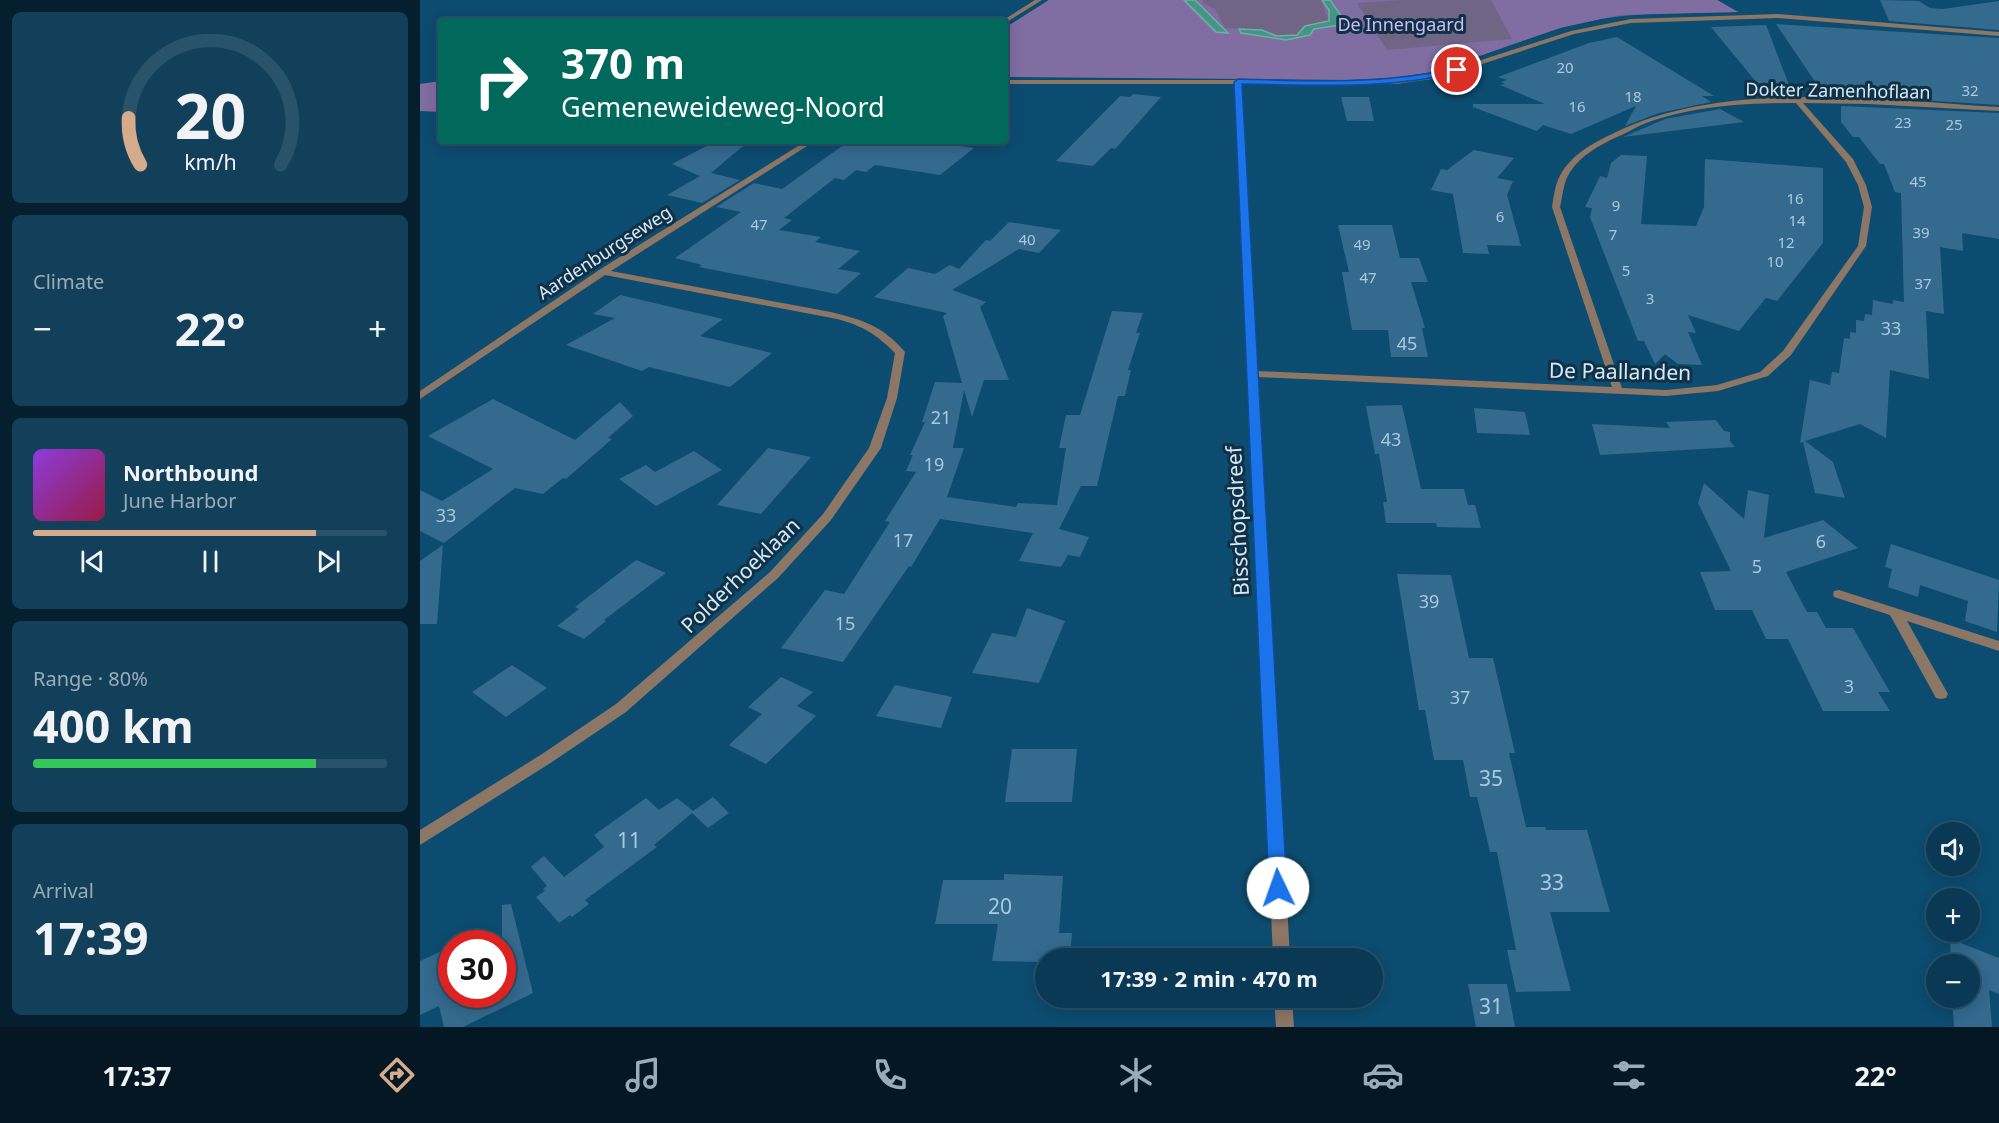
<!DOCTYPE html>
<html lang="en">
<head>
<meta charset="utf-8">
<style>
	:root { --surface:#093954; --page:#12405a; --text:#f1f3f6; --muted:#99acb8; --line:#29536b; --accent:#d6ab8b }
	body { margin:0; font-family:"Noto Sans",sans-serif; background:var(--page); color:var(--text); height:100vh; display:flex; flex-direction:column; font-size:22px; white-space:nowrap }
	* { box-sizing:border-box; margin:0 }
	p { font-size:20px; color:var(--muted) }
	.icon { flex:none; width:33px; height:33px; fill:none; stroke:currentColor; stroke-width:2; stroke-linecap:round; stroke-linejoin:round }
	.map { position:relative; flex:1; overflow:hidden }
	.sheet { display:flex; flex-direction:column; gap:12px; padding:12px; background:#051f2e; width:420px }
	.sheet>* { flex:none }
	.banner { position:absolute; left:18px; top:18px; width:570px; height:126px; border-radius:6px; box-shadow:0 3px 15px #0003,0 0 0 2px var(--line); background:#00695c; color:#fff; overflow:hidden }
	.fabs { position:absolute; left:1506px; top:822px; display:grid; gap:12px }
	.fabs a { display:grid; place-items:center; width:54px; height:54px; border-radius:50%; background:var(--surface); box-shadow:0 3px 15px #0003,0 0 0 2px var(--line); font-size:30px }
	.speed { position:absolute; left:18px; top:930px; display:flex; gap:12px; font-size:30px; font-weight:700; text-align:center }
	.speed>* { display:grid; place-content:center; width:78px; height:78px; border-radius:50%; background:var(--surface); box-shadow:0 3px 15px #0003,0 0 0 2px var(--line); line-height:1 }
	.speed .limit { border:9px solid #d22; background:#fff; color:#111 }
	.pin { position:absolute; display:grid; place-items:center; width:51px; height:51px; color:#fff; margin:-26px; border:3px solid #fff; border-radius:50%; box-shadow:0 2px 6px #0007 }
	.me { position:absolute; width:66px; margin:-33px; rotate:357deg; stroke-linejoin:round; filter:drop-shadow(0 0 4px #0008) }
	.turn { display:flex; align-items:center; gap:21px; height:126px; padding:0 24px; font-size:27px }
	.turn .icon { width:78px; height:78px; stroke-width:2.5 }
	.turn b { display:block; font-size:42px; line-height:51px }
	.big { font-size:45px; font-weight:700; line-height:1.1 }
	.sheet .tile { flex:1; display:flex; flex-direction:column; justify-content:center; gap:9px; min-width:0; padding:0 21px; border-radius:9px; background:var(--page) }
	.sheet .dial { align-items:center; gap:0 }
	.dial svg { height:156px; overflow:visible; fill:none; stroke:var(--line); stroke-width:7; stroke-linecap:round; text-anchor:middle }
	.dial text { fill:var(--text); stroke:none }
	.song { display:flex; align-items:center; gap:18px }
	.cover { width:72px; height:72px; border-radius:9px; background:linear-gradient(135deg,hsl(270 70% 55%),hsl(340 70% 35%)) }
	.played { height:6px; border-radius:3px; background:linear-gradient(90deg,var(--accent) 80%,var(--line) 80%) }
	.keys { display:flex; justify-content:space-around; direction:ltr }
	.heat { display:flex; justify-content:space-between; align-items:center; font-size:33px; direction:ltr }
	.charge { height:9px; border-radius:4px; background:linear-gradient(90deg,#34c759 80%,var(--line) 0) }
	.trip { position:absolute; left:615px; top:948px; width:348px; height:60px; border-radius:30px; background:var(--surface); box-shadow:0 3px 15px #0003,0 0 0 2px var(--line); font-weight:700; line-height:60px; text-align:center }
	.dock { display:flex; height:96px; justify-content:space-around; align-items:center; background:#041722; color:var(--muted) }
	.dock .icon { width:42px; height:42px }
	.dock .current { color:var(--accent) }
	.dock b { font-size:27px; color:var(--text) }
	main { display:flex; flex:1; min-height:0 }
	.map>svg:first-child { display:block }
</style>
</head>
<body>
<main>
<section class="sheet">
<div class="tile dial"><svg viewBox="0 0 100 80">
<path d="M14 69A42 42 0 1 1 86 69"/>
<path d="M14 69A42 42 0 0 1 8 45" stroke="#d6ab8b"/>
<text x="50" y="56" font-size="32" font-weight="700">20</text>
<text x="50" y="72" font-size="11">km/h</text>
</svg></div>
<div class="tile"><p>Climate</p>
<div class="heat"><a>−</a><b class="big">22°</b><a>+</a></div>
</div>
<div class="tile">
<div class="song"><i class="cover"></i><div><b>Northbound</b><p>June Harbor</p></div></div>
<div class="played"></div>
<div class="keys"><svg class="icon" aria-label="previous" viewBox="0 0 24 24"><path d="M18 5L8 12l10 7zM5 5v14"/></svg><svg class="icon" aria-label="pause" viewBox="0 0 24 24"><path d="M8 5v14M16 5v14"/></svg><svg class="icon" aria-label="next" viewBox="0 0 24 24"><path d="M6 5l10 7-10 7zM19 5v14"/></svg></div>
</div>
<div class="tile"><p>Range · 80%</p><b class="big">400 km</b><div class="charge"></div></div>
<div class="tile"><p>Arrival</p><b class="big">17:39</b></div>
</section>
<div class="map">
<svg width="1579" height="1027" viewBox="0 0 1579 1027">
	<rect width="100%" height="100%" fill="#0c4c70"/>
	<!-- green -->
	<path fill="#706585" d="M629,0H1297L1318,12C1257,13 1198,11 1140,28C1084,45 1032,71 973,78L585,77V28Z"/>
	<!-- forest -->
	<path fill="#806da2" d="M629,0H783V3L795,9L805,28C816,29 828,28 839,30C856,32 856,38 877,35L885,26L909,21L901,0H981L937,3L967,50L1092,39L1071,0H1297L1318,12L1199,15L1140,28L1013,72L973,78L926,80L585,77V28Z
		M21,81V112L0,111V84Z"/>
	<!-- water -->
	<path fill="#459486" stroke="#70aea8" stroke-width="1.5" d="M764,0H775L808,33L796,32Z
		M902,0H910L927,24L894,29L890,35L866,40L821,33L819,29L842,30L856,36L877,35L885,26L909,21V10Z"/>
	<!-- building -->
	<path fill="#346a8e" d="M1460,0L1499,1L1510,8L1523,9L1579,1V30L1469,21Z
		M1356,24L1579,38V105L1420,95V88L1398,86Z
		M1346,25L1369,85L1337,83L1291,27Z
		M1197,37L1294,96H1282L1291,102L1239,113L1205,126L1216,106L1151,134L1123,125L1117,131L1053,107V104H1125L1080,85L1085,84L1081,82L1087,80L1078,77L1169,43Z
		M713,94L741,97L695,149L691,148L673,166L636,161L700,96L710,97Z
		M921,97H949L954,121H927Z
		M1421,106L1579,113V239L1542,233L1543,251L1520,247L1524,314L1506,311L1509,379L1470,370L1466,438L1440,424L1385,441L1413,462L1425,498L1395,493L1383,442L1380,443L1390,380L1410,385L1412,372L1419,373L1424,338L1430,339V332L1436,333V320L1444,321L1445,314L1452,315L1453,300L1473,304V300L1484,302L1481,193L1475,192L1464,164H1460L1439,137H1433L1421,122Z
		M1300,109L1324,122L1203,137L1245,119Z
		M296,141H329L291,173L320,180L282,203L247,195L280,176L252,164Z
		M429,141H506L554,148L520,175L455,165L446,172L436,170L424,180L415,178L364,218L372,220L359,230L401,237L395,242L440,251L418,269L441,273L417,294L279,267L282,265L255,258L321,212L296,207L334,183L362,189Z
		M1054,150L1094,158L1077,178L1093,181L1087,195L1101,246L1067,245L1069,254L1043,253L1033,194L1011,190L1021,169L1027,170Z
		M1201,155L1227,156L1221,224L1276,226L1284,207L1285,159L1403,168V243L1357,301L1346,298L1319,331L1268,315L1276,333L1268,332L1282,365L1258,364L1245,354L1235,364L1224,341H1218L1170,217L1172,208L1165,207L1180,176L1187,178L1191,163Z
		M589,222L641,230L619,253L599,249L532,290L566,302L560,307L589,380H564L552,417L544,390L533,448H544L527,497L596,507L598,503L637,505L646,448H639L646,415H660L692,311L723,313L716,333H720L708,370H711L705,396H698L677,486H661L639,529L669,537L660,557L648,555L641,567L599,561L613,533L520,519L491,567L489,566L423,662L361,648L405,590L424,594L470,522L465,521L496,472L486,471L493,455H490L505,422H502L515,382L542,383L523,316L527,313L454,297L488,268L515,274L530,265L539,269L566,240L570,241Z
		M918,225H972L980,258H999L1008,282H991L1005,328H1002L1008,357H971L968,330H932L922,272H929Z
		M200,295L303,319L280,336L352,353L310,387L229,367L222,371L146,345L195,318L173,314Z
		M73,399L155,440L200,402L213,416L188,438L192,439L146,479L143,478L123,494L95,488L24,543L0,531V490L22,501L73,469L8,436Z
		M982,405L1001,489H1044L1048,505H1055L1061,528L1017,527L1016,523H966L963,502H967L959,454H955L946,406Z
		M1054,408L1105,412L1110,435L1057,433Z
		M1296,420L1304,431L1310,432V441L1315,447L1180,455L1172,424L1250,428L1246,422Z
		M348,448L391,457L341,514L297,505Z
		M274,451L302,470L236,506L199,479L226,465L235,472Z
		M1284,483L1324,519L1328,490L1349,495L1344,538L1403,520L1438,548L1366,572L1387,612H1397L1406,628H1433L1470,692H1458L1470,711H1403L1368,639H1346L1332,610H1295L1280,572L1311,571L1278,503Z
		M1471,544L1579,580L1577,632L1545,621L1548,601L1500,585L1498,597L1468,587L1472,569L1465,567Z
		M23,545L17,624H0V561Z
		M216,560L246,573L184,620L186,621L164,639L137,626L159,609L155,607Z
		M977,574L1031,575L1049,658H1073L1095,753H1089L1106,827H1125L1126,830H1167L1190,912H1130L1151,991L1096,992L1087,950H1096L1077,852H1070L1057,797H1050L1043,760H1014L1005,710H999Z
		M607,608L645,621L619,683L552,673L572,633L596,637Z
		M92,665L127,688L86,717L52,692Z
		M361,677L393,692L377,706L396,716L346,764L309,745L342,714L328,707Z
		M475,685L532,697L521,728L456,716Z
		M592,749H657L652,802H585Z
		M293,797L309,813L288,828L272,813L234,845L237,847L165,900L169,904L152,917L150,915L139,923L116,897L125,891L123,889L127,886L111,867L124,856L144,877L184,847L174,835L226,798L239,810L257,798L273,811Z
		M584,874L643,876L639,933H652L650,958H626V962L572,961L578,924H515L523,880H584Z
		M91,904L113,993L43,1027H24L19,1006L0,1015V961L32,946V994H82V905Z
		M1530,939L1579,958V994L1569,990L1572,1027H1534L1532,998H1550V964H1531Z
		M1048,984H1087L1095,1027H1056Z"/>
	<g fill="none" stroke-linecap="round" stroke-linejoin="round">
		<!-- minor -->
		<path fill="#8c7666" fill-rule="evenodd" d="M615,0H622L587,22L582,21Z
			M1358,14L1579,32V36L1358,18L1211,23L1154,34L1019,78L976,84H822L837,371L1192,387L1132,207C1134,195 1135,183 1142,172C1155,152 1175,142 1196,132C1307,79 1459,100 1579,107V111L1448,104L1383,103L1433,159L1446,185L1452,207L1446,246L1371,355L1348,376L1298,391L1246,396L838,377L870,958H853L815,84H585V80H976L1018,74L1151,31L1211,19ZM1376,103L1426,162L1438,185L1444,207L1438,246L1363,351L1340,372L1297,385L1246,390L1202,388L1140,207C1143,195 1143,183 1150,172C1161,155 1180,145 1197,137C1207,133 1216,127 1226,123C1273,106 1327,103 1376,103Z
			M386,141H395L191,271L411,312C443,320 463,326 485,352L477,398L461,448L411,520L358,578L206,712L132,762L0,845V830L122,754L196,704L350,572L403,514L449,448L467,398L475,353C456,334 443,326 417,319L185,275L0,399V391L179,270Z
			M1419,590L1579,641V651L1487,621L1528,694L1526,698L1521,699L1516,698L1470,615L1414,597L1413,594L1414,591Z
			M854,998H872L874,1027H856Z"/>
	</g>
	<!-- route -->
	<path fill="#1a73e8" stroke="#114b97" stroke-width="1.5" d="M1037,68L1040,69V72C967,90 896,85 822,84L867,888L864,894L858,897L851,894L849,888L814,82L818,79C894,81 962,85 1037,68Z"/>
	<g text-anchor="middle" dominant-baseline="central" stroke-width="6" stroke-linejoin="round" paint-order="stroke">
		<!-- far-number labels -->
		<g font-size="15" fill="#abc9de">
			<text x="1145" y="67">20</text>
			<text x="1550" y="90">32</text>
			<text x="1213" y="96">18</text>
			<text x="1157" y="106">16</text>
			<text x="1483" y="122">23</text>
			<text x="1534" y="124">25</text>
			<text x="1498" y="181">45</text>
			<text x="1375" y="198">16</text>
			<text x="1196" y="205">9</text>
			<text x="1080" y="216">6</text>
			<text x="1377" y="220">14</text>
			<text x="339" y="224">47</text>
			<text x="1501" y="232">39</text>
			<text x="1193" y="234">7</text>
			<text x="607" y="239">40</text>
			<text x="1366" y="242">12</text>
			<text x="942" y="244">49</text>
			<text x="1355" y="261">10</text>
			<text x="1206" y="270">5</text>
			<text x="948" y="277">47</text>
			<text x="1503" y="283">37</text>
			<text x="1230" y="298">3</text>
		</g>
		<!-- far-park labels -->
		<g font-size="18" fill="#cfbaf8" stroke="#103145">
			<text x="981" y="24">De Innengaard</text>
		</g>
		<!-- far-street labels -->
		<g font-size="18" fill="#d3e9f9" stroke="#103145">
			<text transform="translate(1418 90) rotate(1)">Dokter Zamenhoflaan</text>
			<text transform="translate(184 252) rotate(-33)">Aardenburgseweg</text>
		</g>
		<!-- number labels -->
		<g font-size="18" fill="#abc9de">
			<text x="1471" y="328">33</text>
			<text x="987" y="343">45</text>
			<text x="521" y="417">21</text>
			<text x="971" y="439">43</text>
			<text x="514" y="464">19</text>
			<text x="26" y="515">33</text>
			<text x="483" y="540">17</text>
			<text x="1401" y="541">6</text>
			<text x="1337" y="566">5</text>
			<text x="1009" y="601">39</text>
			<text x="425" y="623">15</text>
			<text x="1429" y="686">3</text>
			<text x="1040" y="697">37</text>
		</g>
		<!-- street labels -->
		<g font-size="21" fill="#d3e9f9" stroke="#103145">
			<text transform="translate(1200 371) rotate(1)">De Paallanden</text>
			<text transform="translate(817 521) rotate(-93)">Bisschopsdreef</text>
			<text transform="translate(320 575) rotate(-44)">Polderhoeklaan</text>
		</g>
		<!-- near-number labels -->
		<g font-size="21" fill="#abc9de">
			<text x="1071" y="778">35</text>
			<text x="209" y="840">11</text>
			<text x="1132" y="882">33</text>
			<text x="580" y="906">20</text>
			<text x="1071" y="1006">31</text>
		</g>
	</g>
</svg>
<div class="fabs">
<a><svg class="icon" aria-label="sound" viewBox="0 0 24 24"><path d="M4 9h4l5-4v14l-5-4H4zM17 9q2 3 0 6"/></svg></a>
<a>+</a>
<a>−</a>
</div>
<div class="speed"><div class="limit">30</div></div>
<div class="pin" style="left:1037px;top:70px;background:#d93025"><svg class="icon" aria-label="arrive" viewBox="0 0 24 24"><path d="M6 21V4h12l-3 4 3 4H6"/></svg></div>
<svg class="me" style="left:858px;top:888px" viewBox="-20 -20 40 40"><circle r="19" fill="#fff"/><path d="M0-13L10 11 0 6-10 11z" fill="#1a73e8"/></svg>
<div class="trip">17:39 · 2 min · 470 m</div>
<div class="banner">
<div class="turn"><svg class="icon" aria-label="right" viewBox="0 0 24 24"><path d="M7 20v-9h11M14 6l5 5-5 5"/></svg><div><b>370 m</b>Gemeneweideweg-Noord</div></div>
</div>
</div>
</main>
<nav class="dock">
<b>17:37</b>
<svg class="icon current" aria-label="directions" viewBox="0 0 24 24"><path d="M12 3l9 9-9 9-9-9zM9 14v-3h6M13 9l2 2-2 2"/></svg>
<svg class="icon" aria-label="music" viewBox="0 0 24 24"><path d="M9 18V5l10-2v13"/><circle cx="6" cy="18" r="3"/><circle cx="16" cy="16" r="3"/></svg>
<svg class="icon" aria-label="phone" viewBox="0 0 24 24"><path d="M5 4h4l2 5-3 2q2 4 5 5l2-3 5 2v4C11 20 4 13 5 4z"/></svg>
<svg class="icon" aria-label="climate" viewBox="0 0 24 24"><path d="M12 3v18M4 7l16 10M4 17L20 7"/></svg>
<svg class="icon" aria-label="car" viewBox="0 0 24 24"><path d="M5 17H2v-5l4-1 3-4h7l3 4 3 1v5h-3M9 17h6M6 11h13"/><circle cx="7" cy="17" r="2"/><circle cx="17" cy="17" r="2"/></svg>
<svg class="icon" aria-label="filters" viewBox="0 0 24 24"><path d="M4 7h16M4 17h16"/><circle cx="9" cy="7" r="2"/><circle cx="15" cy="17" r="2"/></svg>
<b>22°</b>
</nav>
</body>
</html>
